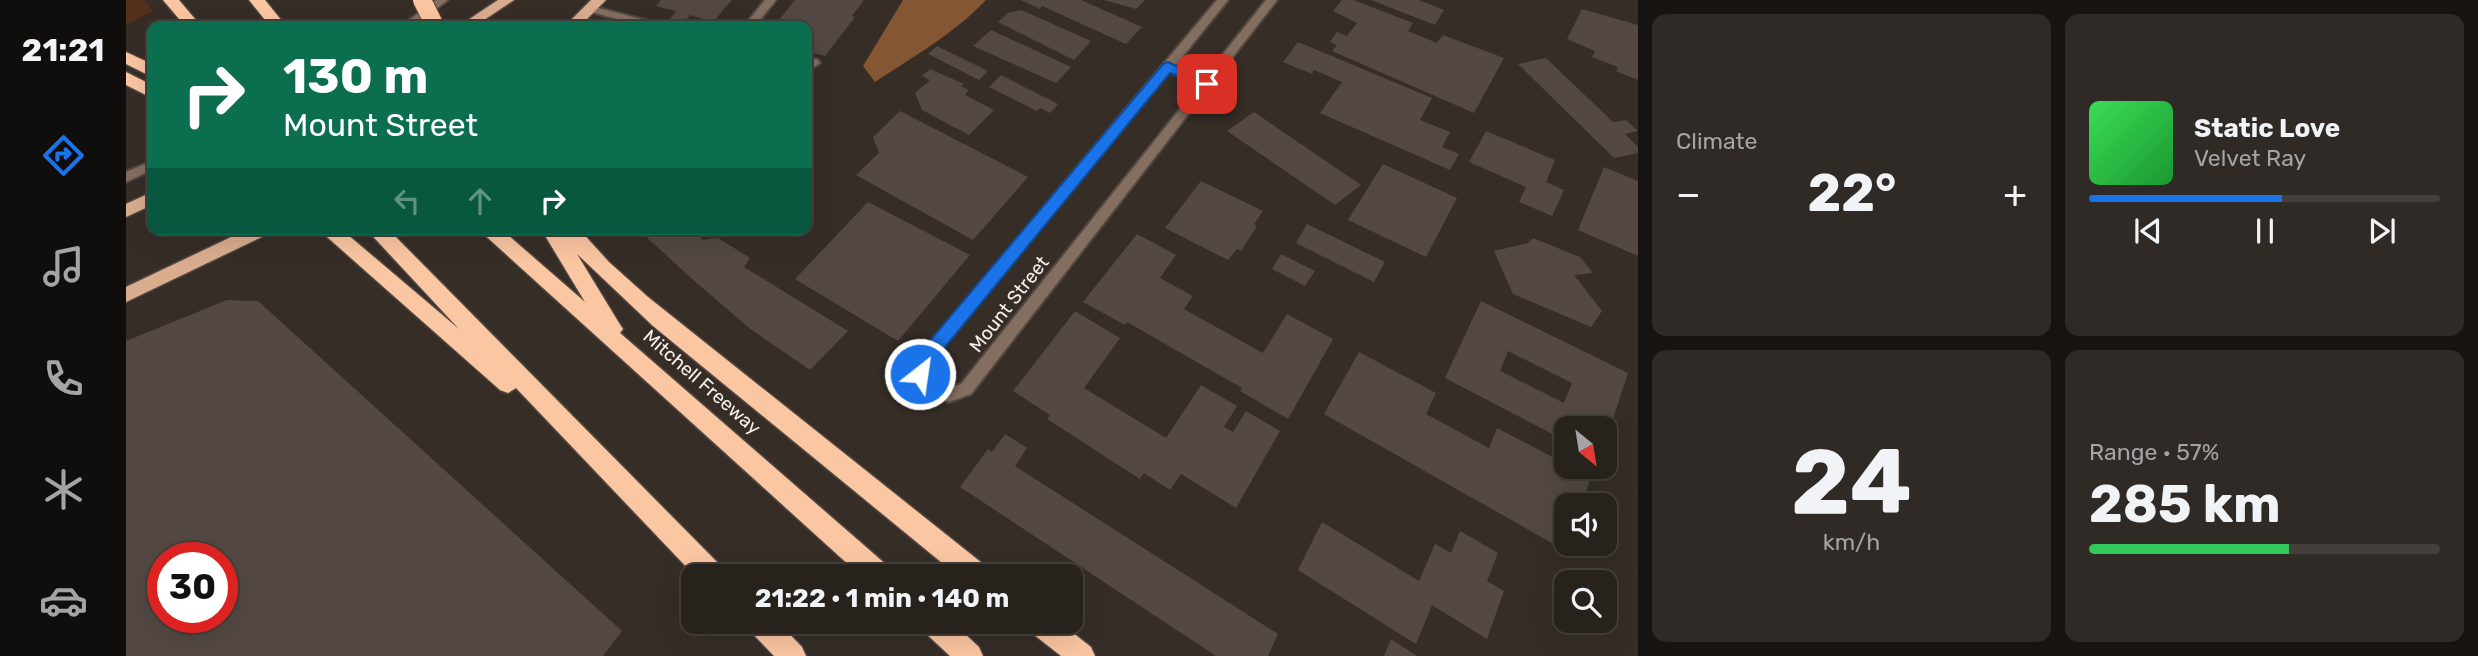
<!DOCTYPE html>
<html lang="en">
<head>
<meta charset="utf-8">
<style>
	:root { --surface:#28221d; --page:#302a26; --text:#f1f3f6; --muted:#a5a4a4; --line:#443f3b; --accent:#1a73e8 }
	body { margin:0; font-family:Rubik,sans-serif; background:var(--page); color:var(--text); height:100vh; display:flex; flex-direction:column; font-size:26px; white-space:nowrap }
	* { box-sizing:border-box; margin:0 }
	p { font-size:23px; color:var(--muted) }
	.icon { flex:none; width:38px; height:38px; fill:none; stroke:currentColor; stroke-width:2; stroke-linecap:round; stroke-linejoin:round }
	.map { position:relative; flex:1; overflow:hidden }
	.sheet { display:flex; flex-direction:column; gap:14px; padding:14px; background:#161310; width:840px }
	.sheet>* { flex:none }
	.banner { position:absolute; left:21px; top:21px; width:665px; height:214px; border-radius:14px; box-shadow:0 7px 28px #0002,0 0 0 2px var(--line); background:#0b6e4f; color:#fff; overflow:hidden }
	.needle { width:46px; rotate:150deg }
	.tools { position:absolute; left:1428px; top:416px; display:grid; gap:14px }
	.tools a { display:grid; place-items:center; width:63px; height:63px; border-radius:14px; background:var(--surface); box-shadow:0 7px 28px #0002,0 0 0 2px var(--line); font-size:35px }
	.speed { position:absolute; left:21px; top:542px; display:flex; gap:14px; font-size:35px; font-weight:700; text-align:center }
	.speed>* { display:grid; place-content:center; width:91px; height:91px; border-radius:50%; background:var(--surface); box-shadow:0 7px 28px #0002,0 0 0 2px var(--line); line-height:1 }
	.speed .limit { border:10px solid #d22; background:#fff; color:#111 }
	.pin { position:absolute; display:grid; place-items:center; width:60px; height:60px; color:#fff; margin:-30px; border-radius:14px; box-shadow:0 4px 10px #0006 }
	.me { position:absolute; width:77px; margin:-38px; rotate:30deg; stroke-linejoin:round; filter:drop-shadow(0 0 5px #0008) }
	.turn { display:flex; align-items:center; gap:24px; height:147px; padding:0 21px; font-size:32px }
	.turn .icon { width:91px; height:91px; stroke-width:2.5 }
	.turn b { display:block; font-size:49px; line-height:60px }
	.lanes { display:flex; align-items:center; height:66px; padding:0 21px; background:#0003; justify-content:center; gap:35px; direction:ltr }
	.lanes .off { opacity:.35 }
	.big { font-size:52px; font-weight:700; line-height:1.1 }
	.sheet .widget { flex:1; display:flex; flex-direction:column; justify-content:center; gap:10px; min-width:0; padding:0 24px; border-radius:14px; background:var(--page) }
	.sheet .dial { align-items:center; gap:0 }
	.dial b { font-size:91px; line-height:1 }
	.song { display:flex; align-items:center; gap:21px }
	.cover { width:84px; height:84px; border-radius:10px; background:linear-gradient(135deg,hsl(130 70% 55%),hsl(130 70% 35%)) }
	.played { height:7px; border-radius:4px; background:linear-gradient(90deg,var(--accent) 55%,var(--line) 55%) }
	.keys { display:flex; justify-content:space-around; direction:ltr }
	.heat { display:flex; justify-content:space-between; align-items:center; font-size:38px; direction:ltr }
	.charge { height:10px; border-radius:5px; background:linear-gradient(90deg,#34c759 57%,var(--line) 0) }
	.sheet .tiles { flex:1; display:grid; gap:14px; grid-template-columns:repeat(2,1fr) }
	.trip { position:absolute; left:555px; top:564px; width:402px; height:70px; border-radius:14px; background:var(--surface); box-shadow:0 7px 28px #0002,0 0 0 2px var(--line); font-weight:700; line-height:70px; text-align:center }
	main { display:flex; flex:1; min-height:0 }
	.tab-bar { display:flex; flex-direction:column; width:126px; justify-content:space-around; align-items:center; background:#100e0c; color:var(--muted) }
	.tab-bar .icon { width:49px; height:49px }
	.tab-bar .on { color:var(--accent) }
	.tab-bar b { font-size:32px; color:var(--text) }
	.map>svg:first-child { display:block }
</style>
</head>
<body>
<main>
<nav class="tab-bar">
<b>21:21</b>
<svg class="icon on" aria-label="directions" viewBox="0 0 24 24"><path d="M12 3l9 9-9 9-9-9zM9 14v-3h6M13 9l2 2-2 2"/></svg>
<svg class="icon" aria-label="music" viewBox="0 0 24 24"><path d="M9 18V5l10-2v13"/><circle cx="6" cy="18" r="3"/><circle cx="16" cy="16" r="3"/></svg>
<svg class="icon" aria-label="phone" viewBox="0 0 24 24"><path d="M5 4h4l2 5-3 2q2 4 5 5l2-3 5 2v4C11 20 4 13 5 4z"/></svg>
<svg class="icon" aria-label="climate" viewBox="0 0 24 24"><path d="M12 3v18M4 7l16 10M4 17L20 7"/></svg>
<svg class="icon" aria-label="car" viewBox="0 0 24 24"><path d="M5 17H2v-5l4-1 3-4h7l3 4 3 1v5h-3M9 17h6M6 11h13"/><circle cx="7" cy="17" r="2"/><circle cx="17" cy="17" r="2"/></svg>
</nav>
<div class="map">
<svg width="1512" height="656" viewBox="0 0 1512 656">
	<rect width="100%" height="100%" fill="#362d27"/>
	<!-- green -->
	<path fill="#53321b" d="M0,0H18L27,11L0,25Z"/>
	<!-- forest -->
	<path fill="#845634" d="M777,0H860C829,33 787,57 749,82L737,66Z"/>
	<!-- building -->
	<path fill="#534942" fill-rule="evenodd" d="M535,0H606L587,22L564,15L557,23L544,19L550,11L530,6Z
		M669,0H738L726,16L729,17L699,56L681,51V26H648Z
		M895,0H955L1016,27L1000,44L916,6L914,9Z
		M978,0H1019L1010,9Z
		M1216,0H1227L1287,23L1282,31L1311,43L1317,35L1378,58L1348,113L1206,51L1211,45L1204,42L1211,32L1221,36L1231,23L1207,11Z
		M1245,0H1293L1318,10L1309,25Z
		M1456,9L1512,25V80L1490,71L1492,67L1466,57L1469,51L1441,39Z
		M895,10L900,12L965,41L948,60L872,22L882,13Z
		M865,30L945,67L930,83L847,46Z
		M1172,42L1306,98L1294,120L1324,132L1316,147L1333,154L1324,170L1194,113L1216,82L1188,70L1186,74L1157,62Z
		M811,46L862,71L853,80L802,54Z
		M1420,58L1487,122L1500,120L1512,131L1499,134L1512,147V153L1488,158L1392,64Z
		M804,69L838,84L835,86L843,90L839,95L868,110L843,135L796,110L789,93L804,80L796,76Z
		M875,75L932,104L924,113L914,108L911,111L863,87Z
		M774,111L902,177L847,240L730,175L753,153L747,137Z
		M1128,112L1235,185L1209,205L1101,131Z
		M1360,131L1429,160L1420,182L1438,190L1426,216L1393,202L1400,187L1343,162Z
		M1257,164L1331,198L1300,257L1222,220Z
		M1478,167L1512,181V256L1452,230Z
		M1075,181L1137,211L1128,224L1131,226L1115,251L1111,249L1102,260L1039,228Z
		M742,202L844,255L772,341L669,279Z
		M1181,224L1259,262L1248,282L1170,243Z
		M521,229H565L577,240L592,238L624,258L618,267L722,331L684,370L623,328L564,277L516,233Z
		M1011,234L1050,255L1034,278L1067,296L1058,309L1137,353L1161,314L1207,339L1162,419L1114,391L1116,388L1001,322L999,325L957,302Z
		M1407,238L1454,257L1467,273L1448,275L1476,311L1465,327L1387,294L1368,251L1402,243Z
		M1155,254L1189,271L1179,286L1146,269Z
		M101,300L132,301L496,631L477,656H0V341ZM37,558H96V618H37Z
		M1355,301L1502,373L1479,443V429H1440V441L1319,378ZM1382,351L1446,383L1438,403L1374,371Z
		M949,311L994,338L958,388L1040,438L1075,385L1111,406L1098,427L1107,432L1120,411L1154,431L1110,508L1055,474L1044,490L1018,473L1014,479L921,419L924,415L887,391Z
		M1233,352L1310,393L1300,414L1363,448L1371,428L1440,464V467H1446L1465,477L1455,506H1440V544H1443L1440,551L1198,414Z
		M879,434L901,448L889,466L1152,634L1142,656H1090L834,487L862,449L866,452Z
		M1196,522L1293,581L1309,544L1325,553L1334,531L1372,553L1361,581L1378,591L1361,639L1306,605L1290,644L1172,570Z
		M1265,639L1291,656H1258Z"/>
	<g fill="none" stroke-linecap="round" stroke-linejoin="round">
		<!-- service casing -->
		<g stroke="#514842" stroke-width="4">
			<path id="service" d="M310,0H322L287,26H275Z
				M639,0H650L629,26H618Z
				M465,6L534,24L535,26H518L461,11L460,9Z
				M681,57L692,60L694,63L688,67L681,65Z
				M26,161V170L0,182V172Z"/>
		</g>
		<!-- minor casing -->
		<g stroke="#514842" stroke-width="4">
			<path id="minor" d="M1091,0H1102L1049,66L1078,78L1140,0H1151L845,394L823,402L799,394L787,374L792,357ZM1043,72L1073,85L835,384C819,390 811,387 801,373L804,363Z"/>
		</g>
		<!-- primary casing -->
		<g stroke="#514842" stroke-width="3">
			<path id="primary" d="M372,0H388L349,26H333Z
				M465,0H480L454,26H439Z
				M26,192V205L0,217V204Z
				M122,229H146L144,233L0,302V287Z"/>
		</g>
		<!-- motorway casing -->
		<g stroke="#514842" stroke-width="3">
			<path id="motorway" d="M37,0H53L75,26H59Z
				M123,0H139L160,26H144Z
				M0,52L26,64V77L0,64Z
				M0,72L26,85V98L0,85Z
				M192,229H215L333,329L240,229H262L596,567L599,576H569L390,388L382,393L374,390Z
				M352,229H375L459,302L415,229H453L483,262L522,297L861,567L864,576H832L527,326L451,254L493,323L497,329L494,333L763,567L766,576H735Z
				M619,621H651L676,647L680,656H648L623,630Z
				M792,621H825L853,647L857,656H824L796,630Z
				M898,621H932L965,647L969,656H935L902,630Z"/>
		</g>
		<!-- service -->
		<use href="#service" fill="#846e60" fill-rule="evenodd"/>
		<!-- minor -->
		<use href="#minor" fill="#846e60" fill-rule="evenodd"/>
		<!-- primary -->
		<use href="#primary" fill="#daad8f" fill-rule="evenodd"/>
		<!-- motorway -->
		<use href="#motorway" fill="#fbc6a2" fill-rule="evenodd"/>
		<!-- motorway-bridge casing -->
		<g stroke="#514842" stroke-width="20" stroke-linecap="butt">
			<path id="motorway-bridge" d="M296,0L309,26"/>
		</g>
		<!-- motorway-bridge -->
		<use href="#motorway-bridge" stroke="#fbc6a2" stroke-width="18"/>
	</g>
	<!-- route -->
	<path fill="#1a73e8" stroke="#114b97" stroke-width="2" d="M1042,62L1087,84L1081,88L1044,73L805,364L800,379H788L786,374L791,356L1037,64Z"/>
	<g text-anchor="middle" dominant-baseline="central" stroke-width="5" stroke-linejoin="round" paint-order="stroke">
		<!-- street labels -->
		<g font-size="19" fill="#f5eeea" stroke="#362d27">
			<text transform="translate(883 304) rotate(-52)">Mount Street</text>
			<text transform="translate(576 382) rotate(41)">Mitchell Freeway</text>
		</g>
	</g>
</svg>
<div class="tools">
<a><svg class="needle" viewBox="-14 -14 28 28"><path d="M0-13l5 13h-10z" fill="#e53935"/><path d="M0 13l5-13h-10z" fill="#a5a4a4"/></svg></a>
<a><svg class="icon" aria-label="sound" viewBox="0 0 24 24"><path d="M4 9h4l5-4v14l-5-4H4zM17 9q2 3 0 6"/></svg></a>
<a><svg class="icon" aria-label="search" viewBox="0 0 24 24"><circle cx="10" cy="10" r="6"/><path d="M15 15l6 6"/></svg></a>
</div>
<div class="speed"><div class="limit">30</div></div>
<div class="pin" style="left:1081px;top:84px;background:#d93025"><svg class="icon" aria-label="arrive" viewBox="0 0 24 24"><path d="M6 21V4h12l-3 4 3 4H6"/></svg></div>
<svg class="me" style="left:794px;top:374px" viewBox="-20 -20 40 40"><circle r="17" fill="#1a73e8" stroke="#fff" stroke-width="3"/><path d="M0-11L8 9 0 5-8 9z" fill="#fff"/></svg>
<div class="trip">21:22 · 1 min · 140 m</div>
<div class="banner">
<div class="turn"><svg class="icon" aria-label="right" viewBox="0 0 24 24"><path d="M7 20v-9h11M14 6l5 5-5 5"/></svg><div><b>130 m</b>Mount Street</div></div>
<div class="lanes"><svg class="icon off" aria-label="left" viewBox="0 0 24 24"><path d="M17 20v-9H6M10 6l-5 5 5 5"/></svg><svg class="icon off" aria-label="ahead" viewBox="0 0 24 24"><path d="M12 20V5M6 11l6-6 6 6"/></svg><svg class="icon" aria-label="right" viewBox="0 0 24 24"><path d="M7 20v-9h11M14 6l5 5-5 5"/></svg></div>
</div>
</div>
<section class="sheet">
<div class="tiles">
<div class="widget"><p>Climate</p>
<div class="heat"><a>−</a><b class="big">22°</b><a>+</a></div>
</div>
<div class="widget">
<div class="song"><i class="cover"></i><div><b>Static Love</b><p>Velvet Ray</p></div></div>
<div class="played"></div>
<div class="keys"><svg class="icon" aria-label="previous" viewBox="0 0 24 24"><path d="M18 5L8 12l10 7zM5 5v14"/></svg><svg class="icon" aria-label="pause" viewBox="0 0 24 24"><path d="M8 5v14M16 5v14"/></svg><svg class="icon" aria-label="next" viewBox="0 0 24 24"><path d="M6 5l10 7-10 7zM19 5v14"/></svg></div>
</div>
<div class="widget dial"><b>24</b><p>km/h</p></div>
<div class="widget"><p>Range · 57%</p><b class="big">285 km</b><div class="charge"></div></div>
</div>
</section>
</main>
</body>
</html>
